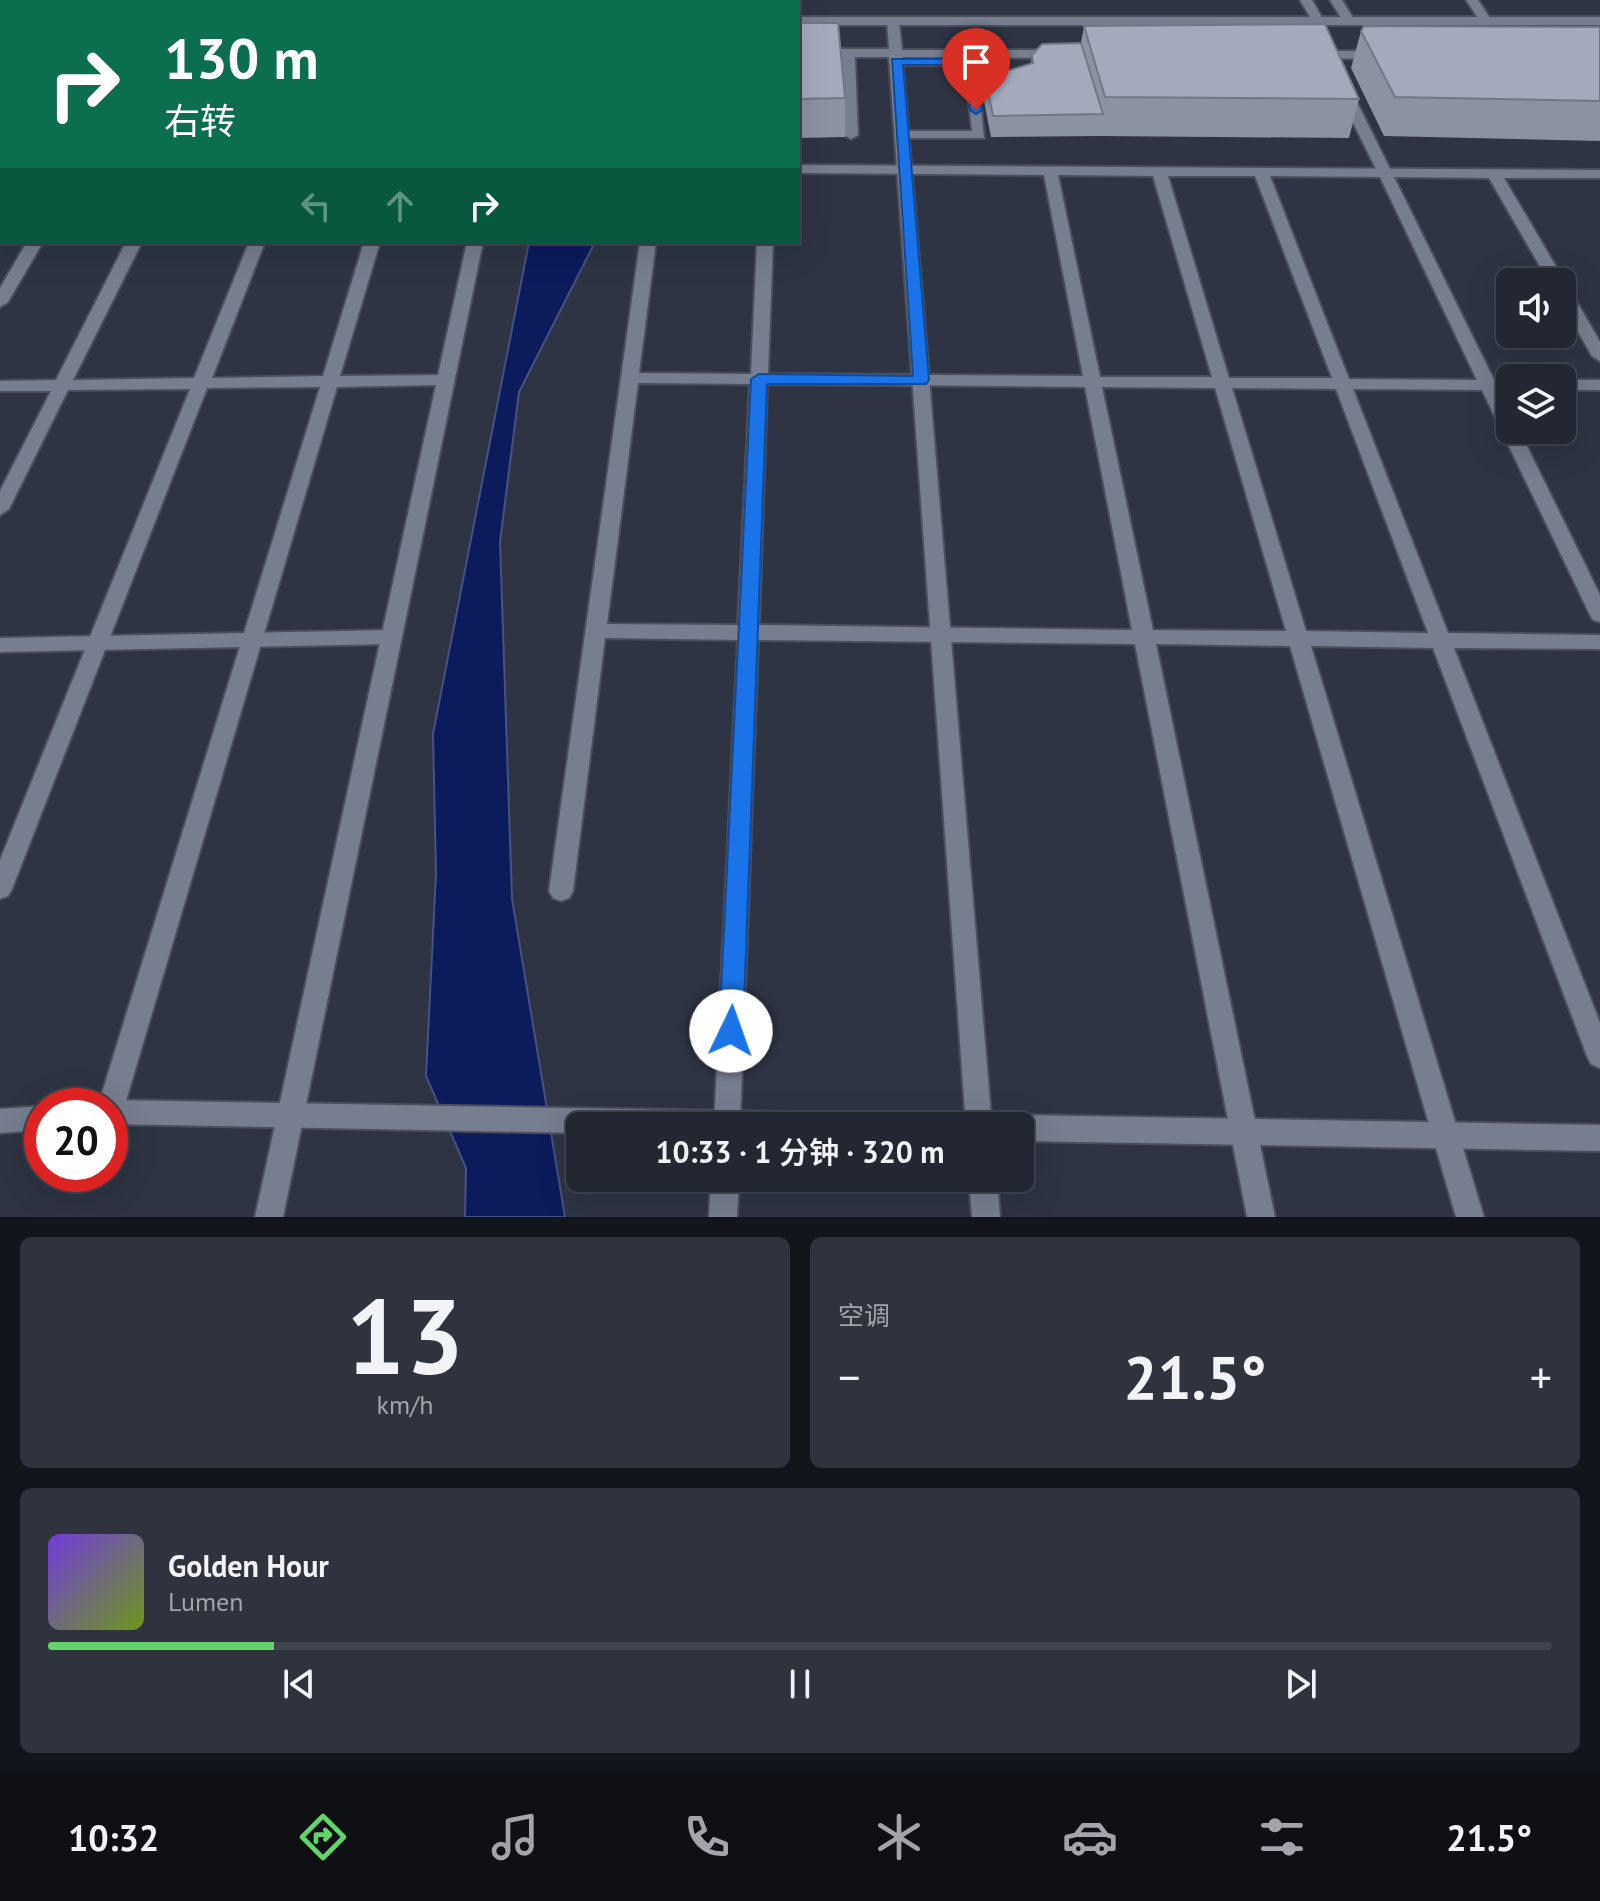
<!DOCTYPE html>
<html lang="zh">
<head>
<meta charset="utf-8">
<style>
	:root { --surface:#222732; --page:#2e333e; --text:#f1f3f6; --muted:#a2a5ac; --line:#3f444d; --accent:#61d46a }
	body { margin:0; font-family:"PT Sans","Noto Sans SC",sans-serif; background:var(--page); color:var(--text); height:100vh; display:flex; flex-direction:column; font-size:30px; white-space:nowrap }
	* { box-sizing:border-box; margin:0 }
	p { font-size:26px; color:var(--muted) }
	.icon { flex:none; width:44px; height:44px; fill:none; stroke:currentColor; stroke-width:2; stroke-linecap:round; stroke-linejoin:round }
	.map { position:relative; height:1217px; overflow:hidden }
	.panel { display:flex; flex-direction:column; gap:20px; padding:20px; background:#13151c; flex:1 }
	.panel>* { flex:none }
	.guide { position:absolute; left:0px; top:0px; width:800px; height:244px; box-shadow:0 8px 32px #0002,0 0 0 2px var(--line); background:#0b6e4f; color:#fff; overflow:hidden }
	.controls { position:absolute; left:1496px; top:268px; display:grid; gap:16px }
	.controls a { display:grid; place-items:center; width:80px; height:80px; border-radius:12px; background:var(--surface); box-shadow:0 8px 32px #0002,0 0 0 2px var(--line); font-size:40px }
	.speed { position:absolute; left:24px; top:1088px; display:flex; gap:16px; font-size:40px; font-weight:700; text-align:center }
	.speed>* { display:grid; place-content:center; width:104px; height:104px; border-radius:50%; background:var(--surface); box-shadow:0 8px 32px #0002,0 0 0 2px var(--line); line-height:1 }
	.speed .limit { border:12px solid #d22; background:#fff; color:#111 }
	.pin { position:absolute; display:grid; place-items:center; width:68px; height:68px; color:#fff; margin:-82px -34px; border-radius:50% 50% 50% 0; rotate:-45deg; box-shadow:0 0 8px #0007 }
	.pin .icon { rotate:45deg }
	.me { position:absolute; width:88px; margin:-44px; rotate:3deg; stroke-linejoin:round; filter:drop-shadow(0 0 6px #0008) }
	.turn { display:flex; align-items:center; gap:28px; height:168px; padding:0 32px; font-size:36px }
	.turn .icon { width:104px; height:104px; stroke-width:2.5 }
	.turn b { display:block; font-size:56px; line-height:68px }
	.lanes { display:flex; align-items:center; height:76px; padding:0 32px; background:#0003; justify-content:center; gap:40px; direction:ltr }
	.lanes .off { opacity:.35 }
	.big { font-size:60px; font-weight:600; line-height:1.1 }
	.panel .card { flex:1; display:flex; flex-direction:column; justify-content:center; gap:12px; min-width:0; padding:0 28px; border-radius:12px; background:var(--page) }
	.panel .dial { align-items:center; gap:0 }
	.dial b { font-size:104px; line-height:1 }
	.song { display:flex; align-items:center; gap:24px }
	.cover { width:96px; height:96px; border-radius:12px; background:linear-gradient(135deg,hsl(260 70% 55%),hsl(80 70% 35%)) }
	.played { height:8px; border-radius:4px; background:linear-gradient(90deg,var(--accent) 15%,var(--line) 15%) }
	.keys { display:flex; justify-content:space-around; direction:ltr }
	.heat { display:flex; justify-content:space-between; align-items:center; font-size:44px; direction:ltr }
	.panel .tiles { flex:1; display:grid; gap:20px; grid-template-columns:1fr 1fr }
	.card:last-child { grid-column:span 2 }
	.trip { position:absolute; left:566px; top:1112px; width:468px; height:80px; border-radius:12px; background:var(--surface); box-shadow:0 8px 32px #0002,0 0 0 2px var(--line); font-weight:600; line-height:80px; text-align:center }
	.dock { display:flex; height:128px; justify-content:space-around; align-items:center; background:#0e1014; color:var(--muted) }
	.dock .icon { width:56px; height:56px }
	.dock .active { color:var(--accent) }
	.dock b { font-size:36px; color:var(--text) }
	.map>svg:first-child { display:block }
</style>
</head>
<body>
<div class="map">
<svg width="1600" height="1217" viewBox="0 0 1600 1217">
	<rect width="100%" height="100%" fill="#2e3443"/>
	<!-- water -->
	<path fill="#0b1b5c" stroke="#465283" stroke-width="2" d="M529,242H595L519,392L500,542L512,899L565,1217H465L466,1168L426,1076L436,874L433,734Z"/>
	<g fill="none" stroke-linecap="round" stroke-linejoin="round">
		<!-- service casing -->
		<g stroke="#4a4f5b" stroke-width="4">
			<path id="service" d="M1466,0H1478L1492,21L1490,24H1482Z
				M0,58H2V66H0Z
				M891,58H976L984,138H897L895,135L902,131H972L965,65H896L889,61Z
				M0,111H2L0,122Z
				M0,165H2V173H0Z
				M798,165L1600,170V178H1504L1565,282L1563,285L1570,290L1600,342V361L1592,356L1562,304V282H1549L1489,178L1394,177L1494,380H1510V390H1500L1510,411V430H1519L1600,595V622L1593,620L1590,615L1482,390L1353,389L1448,633L1600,635V649L1454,648L1600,1023V1068L1591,1064L1587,1056L1433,648L1311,646L1484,1217H1456L1290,646L1156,644L1275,1217H1247L1135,644L758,640L740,1126H714L738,640L605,638L573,891L569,898L561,901L553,898L549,891L640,242H656L639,373L751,374L757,242H773L768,374L1083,376L1044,175L798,173ZM1058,175L1153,176L1212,377H1100ZM1168,176H1255L1332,378H1229ZM1270,176L1380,177L1477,380L1349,379ZM638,383L750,384L738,625L607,624ZM767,384L1085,387L1132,630L759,625ZM1102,387L1215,388L1286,631L1153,630ZM1232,388L1336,389L1428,633L1306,631Z
				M27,242H43L8,302L0,307V288Z
				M126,242H142L73,380L194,378L249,242H265L212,378L323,376L364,242H380L340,376L438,375L467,242H483L283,1217H255L436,385L337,387L123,1111L119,1120L110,1123V1106H98L320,387L207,388L12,889L8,896L0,899V860L190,389L68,390L9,509L0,515V491L51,391H0V381L56,380Z
				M1562,380H1600V390H1562Z
				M43,1106L42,1130L0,1133V1109Z
				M711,1178H739L737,1217H709Z"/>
		</g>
		<!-- minor casing -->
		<g stroke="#4a4f5b" stroke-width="4">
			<path id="minor" d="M363,0H375V2H363Z
				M529,0H541L542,2H530Z
				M1300,0H1312L1324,21L1322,24H1314Z
				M1330,0H1342L1355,21L1353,24H1345Z
				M893,17L899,21L902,50H1060L1066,54L1060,58L902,57L992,1126H966L889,57H855L858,135L851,139L844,135L842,57H798V49H889L887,21Z
				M1312,51H1380L1386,55L1380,59L1307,58V52Z
				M1339,87L1351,90L1392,173L1390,176L1385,177L1378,173L1337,90Z
				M391,630L398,632L401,637L398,642L391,644L0,652V638Z
				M110,1100L906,1114L915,1117L919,1126H580V1133L110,1124V1106H99Z
				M1020,1115L1600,1125V1151L1020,1141V1126H1008L1011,1119Z
				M969,1178H997L1000,1217H972Z"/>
		</g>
		<!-- tertiary casing -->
		<g stroke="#4a4f5b" stroke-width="4">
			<path id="tertiary" d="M0,17H2V25H0Z
				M798,17H1600V25H798Z"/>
		</g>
		<!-- service -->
		<use href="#service" fill="#767e8f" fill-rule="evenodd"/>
		<!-- minor -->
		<use href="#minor" fill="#767e8f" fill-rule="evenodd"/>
		<!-- tertiary -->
		<use href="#tertiary" fill="#767e8f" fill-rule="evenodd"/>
	</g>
	<!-- wall -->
	<path fill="#8b92a2" d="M798,23L845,98V137L798,138Z
		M1084,26L1359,99L1349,138L1099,136L991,137L982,91L984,70H1010L1031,64L1032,55L1081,43Z
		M1600,27V141L1384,136L1351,68L1361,31Z"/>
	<!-- building -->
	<path fill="#a2aabc" stroke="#717784" stroke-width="2" d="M798,23H838L845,98L798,99Z
		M1325,24L1359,99L1105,97L1084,26Z
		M1364,26L1600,27V101L1395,97L1361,31Z
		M1081,43L1103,114L993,116L984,70H1010L1033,63L1032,55L1042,44Z"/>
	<!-- route -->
	<path fill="#1a73e8" stroke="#114b97" stroke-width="2" d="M892,59H975L982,110L976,114L970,110L965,65H903L929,380L926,384H767L743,1031L739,1039L731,1042L723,1039L719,1031L751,379L759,374L913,376Z"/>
</svg>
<div class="controls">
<a><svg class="icon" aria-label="sound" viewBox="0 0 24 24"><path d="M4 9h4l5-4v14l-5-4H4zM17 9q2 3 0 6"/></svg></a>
<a><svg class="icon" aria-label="layers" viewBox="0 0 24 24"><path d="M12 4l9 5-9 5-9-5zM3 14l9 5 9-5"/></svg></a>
</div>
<div class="speed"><div class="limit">20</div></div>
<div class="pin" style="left:976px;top:110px;background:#d93025"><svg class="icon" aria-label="arrive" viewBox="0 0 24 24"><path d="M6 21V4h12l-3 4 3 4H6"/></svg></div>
<svg class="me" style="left:731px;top:1031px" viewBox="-20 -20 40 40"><circle r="19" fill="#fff"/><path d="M0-13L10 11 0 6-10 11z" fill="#1a73e8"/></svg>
<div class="trip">10:33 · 1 分钟 · 320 m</div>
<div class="guide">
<div class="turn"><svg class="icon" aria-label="right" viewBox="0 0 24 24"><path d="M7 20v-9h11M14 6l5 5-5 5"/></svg><div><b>130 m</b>右转</div></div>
<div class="lanes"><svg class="icon off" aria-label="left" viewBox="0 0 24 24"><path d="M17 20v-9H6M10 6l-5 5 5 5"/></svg><svg class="icon off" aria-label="ahead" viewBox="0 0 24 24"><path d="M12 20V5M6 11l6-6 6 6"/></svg><svg class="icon" aria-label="right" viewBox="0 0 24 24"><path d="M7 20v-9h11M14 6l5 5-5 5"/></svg></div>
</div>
</div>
<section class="panel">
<div class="tiles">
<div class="card dial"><b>13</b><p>km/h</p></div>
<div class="card"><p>空调</p>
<div class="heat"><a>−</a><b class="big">21.5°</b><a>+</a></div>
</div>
<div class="card">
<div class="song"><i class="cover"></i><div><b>Golden Hour</b><p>Lumen</p></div></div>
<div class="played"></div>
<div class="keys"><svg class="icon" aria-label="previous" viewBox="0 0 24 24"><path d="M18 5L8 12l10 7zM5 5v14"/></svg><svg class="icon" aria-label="pause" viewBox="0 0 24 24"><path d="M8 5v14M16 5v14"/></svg><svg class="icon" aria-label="next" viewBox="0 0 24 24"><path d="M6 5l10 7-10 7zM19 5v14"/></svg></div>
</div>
</div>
</section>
<nav class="dock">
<b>10:32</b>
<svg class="icon active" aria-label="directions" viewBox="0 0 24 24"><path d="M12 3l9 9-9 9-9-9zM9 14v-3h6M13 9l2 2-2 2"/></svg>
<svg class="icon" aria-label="music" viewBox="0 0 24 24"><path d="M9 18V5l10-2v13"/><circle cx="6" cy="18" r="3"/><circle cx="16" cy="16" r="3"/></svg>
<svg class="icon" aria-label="phone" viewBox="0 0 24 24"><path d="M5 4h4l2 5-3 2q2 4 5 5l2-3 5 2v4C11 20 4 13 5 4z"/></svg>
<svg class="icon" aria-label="climate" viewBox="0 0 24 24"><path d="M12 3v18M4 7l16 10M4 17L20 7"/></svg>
<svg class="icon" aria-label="car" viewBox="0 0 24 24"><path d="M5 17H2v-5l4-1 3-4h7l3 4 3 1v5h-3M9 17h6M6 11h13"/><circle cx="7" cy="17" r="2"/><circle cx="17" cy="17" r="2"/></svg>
<svg class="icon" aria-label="filters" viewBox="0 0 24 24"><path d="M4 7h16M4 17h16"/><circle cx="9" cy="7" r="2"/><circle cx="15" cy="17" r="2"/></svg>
<b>21.5°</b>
</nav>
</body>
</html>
